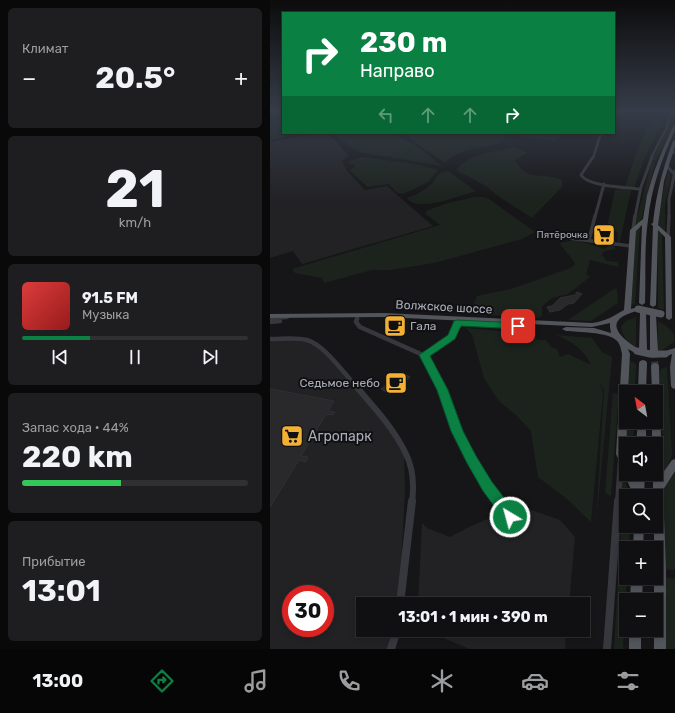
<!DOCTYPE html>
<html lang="ru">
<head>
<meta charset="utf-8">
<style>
	:root { --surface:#101012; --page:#1e1e20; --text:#f1f3f6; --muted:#9c9d9f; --line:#303032; --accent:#0b8043 }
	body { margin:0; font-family:Rubik,sans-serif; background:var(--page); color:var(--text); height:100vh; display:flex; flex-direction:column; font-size:15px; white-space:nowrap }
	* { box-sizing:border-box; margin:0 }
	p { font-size:13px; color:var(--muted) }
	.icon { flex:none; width:22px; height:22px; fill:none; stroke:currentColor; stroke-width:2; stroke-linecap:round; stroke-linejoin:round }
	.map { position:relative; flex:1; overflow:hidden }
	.panel { display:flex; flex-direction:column; gap:8px; padding:8px; background:#09090a; width:270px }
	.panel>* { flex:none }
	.guide { position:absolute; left:12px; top:12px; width:333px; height:122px; border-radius:0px; box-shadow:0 2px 6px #0003,0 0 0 1px var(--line); background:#0b8043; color:#fff; overflow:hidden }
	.needle { width:26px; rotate:328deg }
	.buttons { position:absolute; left:349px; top:385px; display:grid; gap:8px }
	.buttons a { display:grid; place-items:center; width:44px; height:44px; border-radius:0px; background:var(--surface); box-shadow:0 2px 6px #0003,0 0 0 1px var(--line); font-size:20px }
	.speed { position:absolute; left:12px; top:585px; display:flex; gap:8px; font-size:20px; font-weight:700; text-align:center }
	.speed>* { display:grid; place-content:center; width:52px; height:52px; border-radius:50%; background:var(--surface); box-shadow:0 2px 6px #0003,0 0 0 1px var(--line); line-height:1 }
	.speed .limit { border:6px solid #d22; background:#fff; color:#111 }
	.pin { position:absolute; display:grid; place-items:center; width:34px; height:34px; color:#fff; margin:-17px; border-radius:8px; box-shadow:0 2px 6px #0006 }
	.me { position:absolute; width:44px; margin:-22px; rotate:323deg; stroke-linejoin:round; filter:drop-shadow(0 0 3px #0008) }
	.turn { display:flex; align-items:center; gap:14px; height:84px; padding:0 12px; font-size:18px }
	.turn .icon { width:52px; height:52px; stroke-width:2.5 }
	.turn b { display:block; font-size:28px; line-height:34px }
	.lanes { display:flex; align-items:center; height:38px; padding:0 12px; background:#0003; justify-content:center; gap:20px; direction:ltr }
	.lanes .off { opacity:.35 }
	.big { font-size:30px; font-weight:700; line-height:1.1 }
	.panel .tile { flex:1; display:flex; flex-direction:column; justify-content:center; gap:6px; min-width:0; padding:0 14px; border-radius:6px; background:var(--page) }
	.panel .dial { align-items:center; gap:0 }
	.dial b { font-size:52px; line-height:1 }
	.song { display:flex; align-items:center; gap:12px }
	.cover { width:48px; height:48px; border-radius:6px; background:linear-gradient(135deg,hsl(0 70% 55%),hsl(0 70% 35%)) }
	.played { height:4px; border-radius:2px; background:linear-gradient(90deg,var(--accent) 30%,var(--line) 30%) }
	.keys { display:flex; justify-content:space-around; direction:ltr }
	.heat { display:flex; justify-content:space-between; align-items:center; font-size:22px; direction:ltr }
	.charge { height:6px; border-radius:3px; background:linear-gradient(90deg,#34c759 44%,var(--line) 0) }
	.trip { position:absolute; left:86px; top:597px; width:234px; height:40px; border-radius:0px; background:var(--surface); box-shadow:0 2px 6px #0003,0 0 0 1px var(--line); font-weight:700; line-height:40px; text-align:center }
	.dock { display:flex; height:64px; justify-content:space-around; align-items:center; background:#060607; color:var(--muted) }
	.dock .icon { width:28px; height:28px }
	.dock .active { color:var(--accent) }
	.dock b { font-size:18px; color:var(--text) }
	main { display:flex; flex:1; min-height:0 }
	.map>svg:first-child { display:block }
</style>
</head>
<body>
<main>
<section class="panel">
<div class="tile"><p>Климат</p>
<div class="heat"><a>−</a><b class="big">20.5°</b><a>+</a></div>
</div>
<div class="tile dial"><b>21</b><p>km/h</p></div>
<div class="tile">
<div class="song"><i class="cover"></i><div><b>91.5 FM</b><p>Музыка</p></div></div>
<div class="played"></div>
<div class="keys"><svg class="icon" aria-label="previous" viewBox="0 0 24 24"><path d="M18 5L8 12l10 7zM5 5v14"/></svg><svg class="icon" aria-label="pause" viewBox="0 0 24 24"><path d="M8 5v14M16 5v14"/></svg><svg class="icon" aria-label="next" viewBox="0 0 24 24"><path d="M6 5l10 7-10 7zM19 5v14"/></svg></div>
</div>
<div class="tile"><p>Запас хода · 44%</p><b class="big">220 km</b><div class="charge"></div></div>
<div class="tile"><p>Прибытие</p><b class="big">13:01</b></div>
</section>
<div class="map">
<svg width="405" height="649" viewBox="0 0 405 649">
	<rect width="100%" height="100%" fill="#161618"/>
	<!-- built -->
	<path fill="#222225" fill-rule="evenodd" d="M50,133H58L79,156L72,161L77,171L95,190L117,186L163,226L32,264L23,251L0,258V142Z
		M255,133H293L285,141L249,136Z
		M26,338L44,343L62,360L122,432L134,450L135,492L129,604H93V630H127L121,649H0V339ZM21,594H55V628H21Z
		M250,506L290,520L305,537L299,604H148L152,523L157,528L180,537L201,526Z
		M164,630H296L295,649H200L173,638Z"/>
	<!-- green -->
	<path fill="#1c231d" d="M389,110H398L397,114L374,159L364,188L355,187C364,160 371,133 389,110Z
		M403,110H405V120L386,161L382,160L399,126Z
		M13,117V133H37L0,140V122Z
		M62,133H123L148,147L172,166L88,152Z
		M128,133C140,133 152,136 164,133H233L236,136L234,141C216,151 193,144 175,163L135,135Z
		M245,147L257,153L245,160C257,183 272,171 292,180V187L262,218L225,194C218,185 196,176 186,170C199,153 225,152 245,147Z
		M92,157L145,164L168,170L158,182L140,191L132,194L127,193L119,184L98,187L79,170L84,168L85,165L77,162Z
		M382,162H385L371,221L364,228Z
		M178,171L206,191C188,196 168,205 150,204C144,204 140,201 136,198C145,196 158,189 164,181C168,175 169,173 178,171Z
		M398,171L401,176L395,207V233L388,225L390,205Z
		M355,189L361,191L349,245L348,244L347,231H339L337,227L345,190Z
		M204,197H213L219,199L265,232L252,239L164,263L120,270H102L54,283L52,278L25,273L22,269L170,225L156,214V211L178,203Z
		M370,227L365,305L361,304L366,231Z
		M388,228L392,233L394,310L388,308Z
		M305,240L335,249L339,245L345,247V249L335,251L332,255L337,261L348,262V267L320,260L316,274L320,277L298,294L282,298L272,306V316L268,318L200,314C201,307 205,303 207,296L241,289L301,268L305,264C301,256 294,251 290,243Z
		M344,289H347L348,303L321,321L298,320Z
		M366,317V347C358,341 352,338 351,327L356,321Z
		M388,321C398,327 404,330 405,341L394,349L388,351Z
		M196,328L261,334L268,340H276L281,347L287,349L290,357L298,354L321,365C315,350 302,342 287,335L322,338L332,352L342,357L326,524L334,391L330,383L333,394L321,522L297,499L268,477L261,431L247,416L230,402L220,388L214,378L202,335Z
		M360,361L366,364L365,392H358Z
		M397,367L402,456L394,472L390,375L391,369Z
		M343,393L349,394L341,496L335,493Z
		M356,422H364L363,444H356Z
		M405,463V570L390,569L389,488Z
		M353,475L360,496H356V526H360L359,548H356V578H357L353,649H344L353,497L350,495Z
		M390,577L405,579V649H390Z"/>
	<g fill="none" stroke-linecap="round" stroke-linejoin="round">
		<!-- stream -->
		<path stroke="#2c353c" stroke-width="1" d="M0,114H13"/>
	</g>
	<!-- building -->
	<path fill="#29292c" stroke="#303034" d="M307,292L312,294L304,303L298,304L290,310L280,312L277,307L282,306L290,298L305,295Z
		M132,372L140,377L120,394L111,389Z
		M1,389L64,401L58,411L65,412L63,415L56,414L31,456L38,457L36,462L29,460L0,507V391Z"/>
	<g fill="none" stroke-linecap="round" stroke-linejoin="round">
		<!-- primary-tunnel -->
		<path stroke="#333438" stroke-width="7" stroke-dasharray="7 3.5" stroke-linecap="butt" d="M384,351L385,366"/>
		<!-- minor-far5 -->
		<path stroke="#37383d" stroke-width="2.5" d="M344,113L353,110
			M399,154L405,152
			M323,158L331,133
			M381,158L396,129L402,110"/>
		<!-- minor-far4 -->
		<path stroke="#37383d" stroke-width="3" d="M323,157L311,175C319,187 355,187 370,189
			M396,165L404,174
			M325,217L334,184
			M365,217L371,187L382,157
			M399,217V199L405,171"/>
		<!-- minor-far3 -->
		<path stroke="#37383d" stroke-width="3.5" d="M363,230L365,216
			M398,237L399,216
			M298,238L361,246
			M319,240L325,216"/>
		<!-- minor-far2 -->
		<path stroke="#37383d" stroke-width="4.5" d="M0,318L17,317
			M87,319L86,322L90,327L153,355L160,366L170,385
			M0,322L10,321
			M0,339C12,339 25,337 37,340C54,345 73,372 85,385
			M154,355L182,337L187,323"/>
		<!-- minor-far1 -->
		<path stroke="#37383d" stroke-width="6" d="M84,384C102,405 124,428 136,454C143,468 144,487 142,502
			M169,384L193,444L212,476L229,502
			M348,502L351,458"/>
		<!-- minor -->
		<path stroke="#37383d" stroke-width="8" d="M229,501L240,517
			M130,604L142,501
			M121,649L127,630
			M337,649L348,501"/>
		<!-- primary -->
		<path fill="#53555c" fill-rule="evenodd" d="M405,125V130C392,158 381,189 378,220C374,248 376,276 375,303L372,305L369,303L372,225L366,231L361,309L368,307L371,309L370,310C366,311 362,312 358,314C332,324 356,342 369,349L370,313L373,311L376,313L377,349L376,351H371L370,353L367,354L358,349L360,354L358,392H356V422H357L356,470L353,469L346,454L352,354C351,349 350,343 346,340C337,332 308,332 296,331L292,329L296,327L324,328L341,333L340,327V323L322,327L114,317L0,318V314L114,313L322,323C337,321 341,317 354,310L360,230L373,219L377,195L384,172L393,149L403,126Z
			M405,140V146L394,181L388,225L401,237L402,318L399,320L396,318L395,237L388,230L386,305L383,307L380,305L383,226L381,224L383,223C386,194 393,168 403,141Z
			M381,313H383L386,315L388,351L384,354L380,351V315Z
			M405,348V389L402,388L401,386L400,367L402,354L395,357L392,356L391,354L392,352Z
			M373,360L376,361L377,363L376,392H368L369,363L370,361Z
			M385,363L388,364L389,366L392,474L402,460L405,459V471L393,490L396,569V649H384V630H386V600H384V578H386V548H384V526H386V496H383V474H386V444H382V422H386V392H382L381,366L382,364Z
			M368,422H376V444H366Z
			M356,471V474H364L365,477V474H375L374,496H364L354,474Z
			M364,526H374L373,548H363Z
			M361,578H373L372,600H360Z
			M359,630H371V649H359Z"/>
		<!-- primary-bridge -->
		<path stroke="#53555c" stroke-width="7" d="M368,309L391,314
			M367,351L380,354H395"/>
	</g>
	<!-- sky -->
	<linearGradient id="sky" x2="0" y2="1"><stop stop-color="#0c0c0d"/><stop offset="0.55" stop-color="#363c48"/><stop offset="1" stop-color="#363c48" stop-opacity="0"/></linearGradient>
	<rect width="405" height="201" fill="url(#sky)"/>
	<!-- route -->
	<path fill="#0b8043" stroke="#07532c" d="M187,320L248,323L253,326L248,329L191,326L185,339L160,356L178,390L193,431L206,456L222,482L245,512L247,517L245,521L240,523L235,521L213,491L197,463L181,431L167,390L149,355L178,335L184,321Z"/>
	<!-- icons -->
	<defs>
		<g id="supermarket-square" transform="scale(1.15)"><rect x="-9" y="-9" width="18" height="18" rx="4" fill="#f2b134" stroke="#111113"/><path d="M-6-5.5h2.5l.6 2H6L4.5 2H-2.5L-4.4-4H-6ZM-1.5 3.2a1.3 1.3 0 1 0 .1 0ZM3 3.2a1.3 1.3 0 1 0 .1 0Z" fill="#111"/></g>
		<g id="cafe-square" transform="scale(1.15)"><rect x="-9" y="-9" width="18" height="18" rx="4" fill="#f2b134" stroke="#111113"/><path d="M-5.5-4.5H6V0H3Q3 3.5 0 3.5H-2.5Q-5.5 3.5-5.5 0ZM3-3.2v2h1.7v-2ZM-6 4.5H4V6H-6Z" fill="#111"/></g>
	</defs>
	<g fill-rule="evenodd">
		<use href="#supermarket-square" x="334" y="235"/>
		<use href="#cafe-square" x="125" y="326"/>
		<use href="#cafe-square" x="126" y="383"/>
		<use href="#supermarket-square" x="22" y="436"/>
	</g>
	<g text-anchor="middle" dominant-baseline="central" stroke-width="4" stroke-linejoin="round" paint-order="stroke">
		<!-- far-poi labels -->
		<g font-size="10" fill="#a8adb8" stroke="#111113" text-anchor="end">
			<text x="318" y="235">Пятёрочка</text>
		</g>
		<!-- street labels -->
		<g font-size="12" fill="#a8adb8" stroke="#111113">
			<text transform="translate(174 307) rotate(3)">Волжское шоссе</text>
		</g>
		<!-- poi labels -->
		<g font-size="12" fill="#a8adb8" stroke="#111113" text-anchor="start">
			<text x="140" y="326">Гала</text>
			<text x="110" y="383" text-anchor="end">Седьмое небо</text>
		</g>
		<!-- near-poi labels -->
		<g font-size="14" fill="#a8adb8" stroke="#111113" text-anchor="start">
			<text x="38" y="436">Агропарк</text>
		</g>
	</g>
</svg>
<div class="buttons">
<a><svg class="needle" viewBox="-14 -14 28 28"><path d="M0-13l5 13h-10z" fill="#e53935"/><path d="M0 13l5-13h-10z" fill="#9c9d9f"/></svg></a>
<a><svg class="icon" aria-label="sound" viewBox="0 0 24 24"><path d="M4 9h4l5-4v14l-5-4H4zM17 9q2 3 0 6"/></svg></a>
<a><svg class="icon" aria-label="search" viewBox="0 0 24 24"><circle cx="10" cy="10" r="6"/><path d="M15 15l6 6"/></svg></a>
<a>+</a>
<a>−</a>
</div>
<div class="speed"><div class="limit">30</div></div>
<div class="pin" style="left:248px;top:326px;background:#d93025"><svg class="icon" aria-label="arrive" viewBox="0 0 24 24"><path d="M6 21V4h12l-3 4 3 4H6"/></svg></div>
<svg class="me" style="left:240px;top:517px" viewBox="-20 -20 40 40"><circle r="17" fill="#0b8043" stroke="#fff" stroke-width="3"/><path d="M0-11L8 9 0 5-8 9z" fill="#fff"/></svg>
<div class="trip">13:01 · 1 мин · 390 m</div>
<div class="guide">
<div class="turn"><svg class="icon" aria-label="right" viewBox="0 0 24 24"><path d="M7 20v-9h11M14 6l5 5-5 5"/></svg><div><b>230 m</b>Направо</div></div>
<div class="lanes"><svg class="icon off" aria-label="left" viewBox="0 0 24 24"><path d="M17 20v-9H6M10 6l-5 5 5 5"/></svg><svg class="icon off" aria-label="ahead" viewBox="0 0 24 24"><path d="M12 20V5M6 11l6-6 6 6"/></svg><svg class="icon off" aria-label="ahead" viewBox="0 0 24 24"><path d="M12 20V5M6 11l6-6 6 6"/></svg><svg class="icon" aria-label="right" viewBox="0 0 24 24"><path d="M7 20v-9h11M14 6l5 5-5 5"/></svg></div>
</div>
</div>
</main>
<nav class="dock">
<b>13:00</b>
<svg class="icon active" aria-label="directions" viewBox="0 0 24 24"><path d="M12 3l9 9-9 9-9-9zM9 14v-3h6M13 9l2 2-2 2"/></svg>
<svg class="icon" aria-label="music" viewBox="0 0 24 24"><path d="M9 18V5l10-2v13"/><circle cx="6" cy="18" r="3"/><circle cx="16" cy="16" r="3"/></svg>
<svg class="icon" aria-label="phone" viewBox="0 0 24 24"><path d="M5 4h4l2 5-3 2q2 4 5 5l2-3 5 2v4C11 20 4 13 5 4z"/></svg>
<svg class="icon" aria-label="climate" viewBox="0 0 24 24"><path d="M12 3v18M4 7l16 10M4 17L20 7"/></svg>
<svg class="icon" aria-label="car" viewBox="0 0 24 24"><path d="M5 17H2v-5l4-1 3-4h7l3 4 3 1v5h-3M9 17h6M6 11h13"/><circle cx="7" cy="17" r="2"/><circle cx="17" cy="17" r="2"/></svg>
<svg class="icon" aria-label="filters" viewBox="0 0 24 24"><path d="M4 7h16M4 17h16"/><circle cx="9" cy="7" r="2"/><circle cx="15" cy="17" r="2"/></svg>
</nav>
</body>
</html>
